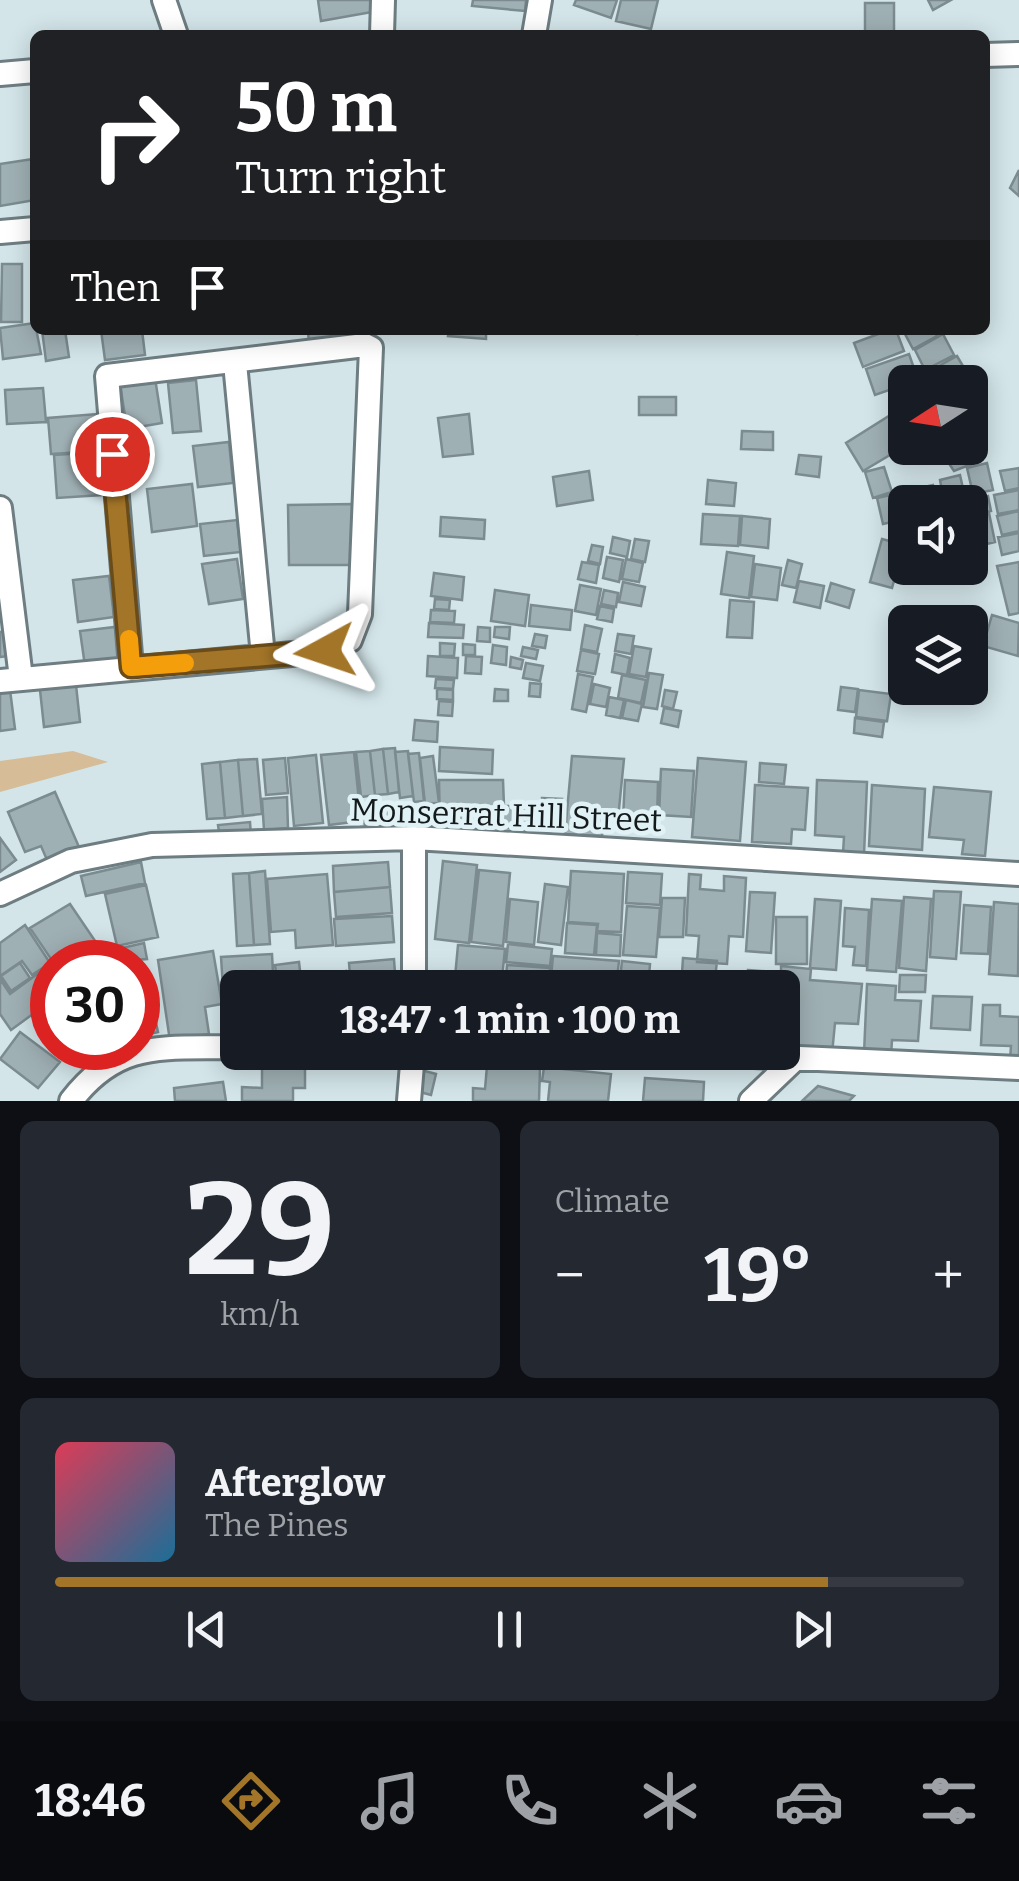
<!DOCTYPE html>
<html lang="en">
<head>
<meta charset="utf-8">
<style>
	:root { --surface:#171b24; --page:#242831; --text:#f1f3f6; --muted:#9ea1a6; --line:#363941; --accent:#a37528 }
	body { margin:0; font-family:Bitter,serif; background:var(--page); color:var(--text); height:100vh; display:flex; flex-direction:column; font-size:38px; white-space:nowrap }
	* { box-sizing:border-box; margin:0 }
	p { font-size:32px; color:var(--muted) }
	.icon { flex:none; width:55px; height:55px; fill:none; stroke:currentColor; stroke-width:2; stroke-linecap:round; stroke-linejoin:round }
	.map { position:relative; height:1101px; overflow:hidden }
	.details { display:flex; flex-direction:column; gap:20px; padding:20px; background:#0d0f14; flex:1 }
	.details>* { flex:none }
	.guide { position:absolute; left:30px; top:30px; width:960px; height:305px; border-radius:15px; box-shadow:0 5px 25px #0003; background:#202124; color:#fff; overflow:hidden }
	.needle { width:65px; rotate:258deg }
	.buttons { position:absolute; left:888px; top:365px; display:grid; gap:20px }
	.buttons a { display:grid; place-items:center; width:100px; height:100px; border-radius:15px; background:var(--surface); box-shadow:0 5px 25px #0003; font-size:50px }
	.speed { position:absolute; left:30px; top:940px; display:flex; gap:20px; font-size:50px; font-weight:700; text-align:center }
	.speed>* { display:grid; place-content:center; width:130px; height:130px; border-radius:50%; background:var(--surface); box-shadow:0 5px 25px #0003; line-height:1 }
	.speed .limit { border:15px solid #d22; background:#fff; color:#111 }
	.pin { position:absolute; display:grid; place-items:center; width:85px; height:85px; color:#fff; margin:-42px; border:5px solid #fff; border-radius:50%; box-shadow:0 2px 10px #0007 }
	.me { position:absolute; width:110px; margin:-55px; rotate:265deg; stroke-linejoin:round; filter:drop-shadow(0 0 8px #0008) }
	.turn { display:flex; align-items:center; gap:35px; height:210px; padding:0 40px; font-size:45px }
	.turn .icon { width:130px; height:130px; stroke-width:2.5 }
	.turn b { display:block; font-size:70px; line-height:85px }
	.then { display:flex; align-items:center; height:95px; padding:0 40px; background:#0003; gap:20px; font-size:38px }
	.big { font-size:75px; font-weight:700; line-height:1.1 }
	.details .widget { flex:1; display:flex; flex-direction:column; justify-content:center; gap:15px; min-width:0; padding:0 35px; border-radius:15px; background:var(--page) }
	.details .dial { align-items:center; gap:0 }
	.dial b { font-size:130px; line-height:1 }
	.song { display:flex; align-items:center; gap:30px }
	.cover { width:120px; height:120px; border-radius:15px; background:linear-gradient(135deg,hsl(350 70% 55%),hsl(200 70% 35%)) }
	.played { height:10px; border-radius:5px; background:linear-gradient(90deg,var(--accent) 85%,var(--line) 85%) }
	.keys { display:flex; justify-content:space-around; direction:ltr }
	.heat { display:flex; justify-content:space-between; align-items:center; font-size:55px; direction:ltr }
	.details .tiles { flex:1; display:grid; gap:20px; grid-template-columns:1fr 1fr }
	.widget:last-child { grid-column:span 2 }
	.trip { position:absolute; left:220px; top:970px; width:580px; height:100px; border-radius:15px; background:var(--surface); box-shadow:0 5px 25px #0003; font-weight:700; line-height:100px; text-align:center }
	.tab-bar { display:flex; height:160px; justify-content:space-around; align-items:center; background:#090b0e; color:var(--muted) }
	.tab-bar .icon { width:70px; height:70px }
	.tab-bar .selected { color:var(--accent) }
	.tab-bar b { font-size:45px; color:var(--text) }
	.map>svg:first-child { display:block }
</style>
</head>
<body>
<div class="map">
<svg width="1019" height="1101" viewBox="0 0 1019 1101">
	<rect width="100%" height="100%" fill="#d3e5e9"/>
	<!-- green -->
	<path fill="#d6bc97" d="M73,751L108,762L0,792V761Z"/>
	<!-- building -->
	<path fill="#9fb0b4" stroke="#7b8b8f" stroke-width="2.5" d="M318,0H370L372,12L321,21Z
		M473,0H526L525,11L472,6Z
		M576,0H617L611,18L574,5Z
		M621,0H658L651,29L616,21Z
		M928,0H951L933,10Z
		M865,3H894V35H865Z
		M33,159L35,200L0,206V164Z
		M1019,170V196L1010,188Z
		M2,264H22V322H1Z
		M35,323L41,354L3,359L0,328Z
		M42,330H65L69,357L46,361Z
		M101,330H142L145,355L105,360Z
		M308,330H345L346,342L309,345Z
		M449,330H486V339L448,336Z
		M607,330H637V334L607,332Z
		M889,330H896L904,351L863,367L854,343Z
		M933,330L937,336L913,349L904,332Z
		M943,334L954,355L925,370L915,350Z
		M909,354L918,380L875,395L866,369Z
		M957,356L976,388L970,392V382H933L928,372Z
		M155,378L162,423L127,429L120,384Z
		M196,380L201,431L173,433L168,383Z
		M43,388L46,422L7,424L5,390Z
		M639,397H676V415H639Z
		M97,414L99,451L51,454L48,418Z
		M469,414L473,454L443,457L438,418Z
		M892,414L905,435V446L863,471L846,443Z
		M742,431L773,432V450L741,449Z
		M973,437L982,460L954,471L940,450L970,448Z
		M229,442L233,483L198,487L193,446Z
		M99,452L102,495L57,498L54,455Z
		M799,455L821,457L819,477L796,474Z
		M987,463L993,490L973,494L967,468Z
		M884,467L892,492L873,498L865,472Z
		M1019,468V488L1005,491L1000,471Z
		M589,471L593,500L557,506L553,477Z
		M960,475L966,502H944L940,480Z
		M708,480L736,483L734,506L706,504Z
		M192,484L197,526L152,532L147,489Z
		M933,485L937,502H909L906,491Z
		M1019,490V510L998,514L994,495Z
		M904,492L905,519L883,524L877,498Z
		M988,496L991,511L971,515L968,501Z
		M354,504V565H289L288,505Z
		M1019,511V531L1002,535L997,516Z
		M989,513L995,542L974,547L970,517Z
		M703,514L740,516L738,546L701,544Z
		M742,516L770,519L768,548L740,545Z
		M441,517L485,520L484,539L440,536Z
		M237,520L241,552L204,556L200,524Z
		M1019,533V551L1002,555L998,537Z
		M613,537L630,541L627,557L610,553Z
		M635,539L649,541L645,562L631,559Z
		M882,539L904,545L892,588L870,582Z
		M592,545L603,547L600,564L588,561Z
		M727,552L754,556L749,598L721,594Z
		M607,557L623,560L619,582L603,578Z
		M237,559L243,599L209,604L202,564Z
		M626,559L643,563L639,582L622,579Z
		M788,560L802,564L796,588L782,585Z
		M582,562L599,565L596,583L578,579Z
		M1019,562V613L1009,615L997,566Z
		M755,564L781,568L777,600L751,597Z
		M434,573L464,577L462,600L431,596Z
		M109,576L114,617L78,622L73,580Z
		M799,581L824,586L820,608L794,602Z
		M623,582L645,587L641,606L619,602Z
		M831,583L854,590L849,608L826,601Z
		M580,585L601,589L596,615L575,611Z
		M495,590L529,595L525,626L491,621Z
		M604,590L618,593L616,607L601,604Z
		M435,599L450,600L449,610L434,609Z
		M730,600L754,602L752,638L727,637Z
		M531,605L572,610L570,630L529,626Z
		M600,606L614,609L612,622L597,619Z
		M431,610L455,611L454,623L430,622Z
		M992,615L1019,623L1018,656L983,646Z
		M429,623L464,625L463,638L428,637Z
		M585,625L602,629L597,652L581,649Z
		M115,627L120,662L85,666L80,631Z
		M478,627L490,628V642L477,641Z
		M495,627H510L509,639L494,637Z
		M6,631L9,656L0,657V632Z
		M535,634L547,636L545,648L532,646Z
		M618,634L634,636L631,654L615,651Z
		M440,643L455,644L454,656H440Z
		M463,644L475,645V655H463Z
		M493,645L507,647L506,665L491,663Z
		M634,646L651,649L646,677L629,674Z
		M523,647L538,650L536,659L521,656Z
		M581,650L599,654L595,674L577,671Z
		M615,654L630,658L627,675L612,672Z
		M428,656L458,658L457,678L427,676Z
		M466,656L482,657L481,674L465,673Z
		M511,657L523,660L521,669L510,667Z
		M526,663L543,666L540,681L523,678Z
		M649,673L663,675L657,709L643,707Z
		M578,674L593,677L586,712L572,709Z
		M622,675L646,680L641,703L618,698Z
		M436,679L454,680L453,689L435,688Z
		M530,683L541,684L540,697L529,696Z
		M594,684L610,688L606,707L590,704Z
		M76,685L80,722L44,727L40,690Z
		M841,687L858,689L855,712L838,710Z
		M437,689L453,690V700L437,699Z
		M495,689L508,690V701H494Z
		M10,690L15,729L0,731V691Z
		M665,690L677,692L673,709L662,706Z
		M859,690L891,694L887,721L856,717Z
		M609,697L624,700L620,718L606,715Z
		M626,700L642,704L638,721L622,718Z
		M439,701L453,702L452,716L438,715Z
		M664,708L681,711L678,727L661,723Z
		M855,718L884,722L882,737L854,733Z
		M415,720L438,722L437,742L413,740Z
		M440,747L493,750L492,774L439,771Z
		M395,748L399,792L388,794L383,749Z
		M383,749L388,794L375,795L370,751Z
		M370,751L375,795L361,797L356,752Z
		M408,751L413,796L400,798L395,752Z
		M354,752L361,821L329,825L321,755Z
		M419,753L424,801L414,802L408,754Z
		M316,755L323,823L294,826L288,758Z
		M433,756L439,803L425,804L420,758Z
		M572,756L624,759L618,819L604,818L602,836L565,834Z
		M285,758L288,793L266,795L263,760Z
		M698,758L746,762L740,841L692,837Z
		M257,759L262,814L243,816L238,760Z
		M238,760L243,816L225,818L220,762Z
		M220,762L225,818L207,819L202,764Z
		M760,763L786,765L784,784L759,782Z
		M661,769L694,771L691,817L659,815Z
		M439,780H503L504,806H515L516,828H440Z
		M625,780L658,782L657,820L623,818Z
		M817,780L867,782L864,855L843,853L844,837L815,835Z
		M755,785L808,788L805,830L792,829L791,844L752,842Z
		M872,785L925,789L922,850L869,846Z
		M934,787L991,792L985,856L962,854L964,840L929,837Z
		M55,792L79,847L47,860L41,846L25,852L8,812Z
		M287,797L288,828L264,830L262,799Z
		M542,798L562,799L561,812H542Z
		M386,804L387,826L365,828L363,805Z
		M521,809L537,810L536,832L519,831Z
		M250,822L251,836L220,839L218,825Z
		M0,838L16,860L0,872Z
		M443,861L477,865L469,943L435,939Z
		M141,862L145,883L86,896L81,876Z
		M388,862L390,887L334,892L333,866Z
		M479,870L510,873L503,946L471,942Z
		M265,871L270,944L254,945L249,873Z
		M571,871L624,874L621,932L597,931L598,924L568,922Z
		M628,872L662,874L660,905L626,903Z
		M249,873L254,945L237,946L233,874Z
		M327,874L333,945L296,948L295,930L271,932L267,879Z
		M689,874L701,875L700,889L724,891V876L746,878L743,937L729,936L727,964L697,962L699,936L686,935Z
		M545,884L568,887L561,945L538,942Z
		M146,885L158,937L117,946L105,894Z
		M390,887L392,913L336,917L334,892Z
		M934,891L961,892L956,959L930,957Z
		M750,892L775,893L771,953L746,951Z
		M904,897L931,899L926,971L899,968Z
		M662,898H685L683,937H659Z
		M510,899L538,902L534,945L506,942Z
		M815,899L841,901L836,970L810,968Z
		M872,899L902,901L896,972L867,970Z
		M994,902L1019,904L1018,976L989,974Z
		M70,904L104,954L91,962H53L30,928Z
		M964,905L991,907L988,954L961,953Z
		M627,906L660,908L656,957L623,955Z
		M845,908L869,910L866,966L853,965L855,947L843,946Z
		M392,916L394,942L336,946L334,919Z
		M776,917H807V964H776Z
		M567,923L597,925L594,955L565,953Z
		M25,925L50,963L32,975L22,961L0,976V943Z
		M597,933L621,935L620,956L596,955Z
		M144,943L147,959L106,962L104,952Z
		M508,944L552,949L550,966L506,962Z
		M458,945L505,949L501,988H454Z
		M213,951L222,1004L205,1007L209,1034L170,1041L158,960Z
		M272,954L273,973H265L266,988H238V1034H226L221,957Z
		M553,956L619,961L616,988H550Z
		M683,958L717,961L714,988H681Z
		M394,959L396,988H351L349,963Z
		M622,961L650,964L648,988H619Z
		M299,962L302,988H278L275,965Z
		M20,963L30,978L11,991L1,976Z
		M507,965L550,968L549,988H505Z
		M781,966L811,969L810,980L862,984L858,1024L835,1023L832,1054L782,1050Z
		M144,968L158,1032L138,1037V969Z
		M748,970L774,972L773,988H747Z
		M346,971L348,988H330L329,974Z
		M40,972L52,989V1000L11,1030L0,1014V979L10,994Z
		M900,975H926L925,992H899Z
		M649,979L674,982L673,988H648Z
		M867,984L896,986L895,1000L921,1001L918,1041L892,1040L891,1056L864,1054Z
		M933,996L972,997L970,1030L931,1028Z
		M983,1005H1000V1016L1019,1017V1060H1010L1011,1046L981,1045Z
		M20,1032L60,1062L38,1088L0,1059Z
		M262,1066H305V1088H293V1101H242V1087L262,1088Z
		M487,1066L540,1068L539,1101H473V1088L485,1089Z
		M544,1067L611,1074L608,1101H548L550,1082L542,1081Z
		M421,1070L436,1074L431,1095L416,1091Z
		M645,1078L704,1082L703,1101H643Z
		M223,1082L226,1101H175L174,1088Z
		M818,1086L854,1096L849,1101H802Z"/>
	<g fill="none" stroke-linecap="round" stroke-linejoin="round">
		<!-- minor casing -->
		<g stroke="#6d7d81" stroke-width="28">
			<path id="minor" d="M164,0L176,35
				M382,35L383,0
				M534,35L540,0
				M985,55L1019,54
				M0,74L35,71
				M0,232L35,229
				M235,363L263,656
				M0,508L21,678
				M0,681L325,651L350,640L360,614L371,348L365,345L107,376L131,667
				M414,838V988
				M0,894L71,861L152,845L414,838L1019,874
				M665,1052L1019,1068
				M71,1101C119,1038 165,1049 238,1047
				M409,1101L413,1052
				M751,1101L796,1058"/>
		</g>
		<!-- minor -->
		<use href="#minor" stroke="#fff" stroke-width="22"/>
	</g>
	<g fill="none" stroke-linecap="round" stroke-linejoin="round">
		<!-- route casing -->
		<g stroke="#6a4c1a" stroke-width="25">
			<path id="route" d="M112,454L131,667L325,651"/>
		</g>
		<!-- route -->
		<use href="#route" stroke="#a37528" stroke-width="18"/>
		<!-- slow -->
		<path stroke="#f59e0b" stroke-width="18" d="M129,639L131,667L185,663"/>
	</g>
	<g text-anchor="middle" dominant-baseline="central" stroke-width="9" stroke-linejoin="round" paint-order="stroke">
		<!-- street labels -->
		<g font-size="32" fill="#141a1c" stroke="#e0f2f6">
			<text transform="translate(506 815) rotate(2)">Monserrat Hill Street</text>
		</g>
	</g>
</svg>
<div class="buttons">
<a><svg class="needle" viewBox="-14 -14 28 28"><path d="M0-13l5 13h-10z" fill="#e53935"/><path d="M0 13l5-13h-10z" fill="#9ea1a6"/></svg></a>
<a><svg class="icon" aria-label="sound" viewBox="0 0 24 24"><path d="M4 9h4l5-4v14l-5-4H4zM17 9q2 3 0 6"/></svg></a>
<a><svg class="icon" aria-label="layers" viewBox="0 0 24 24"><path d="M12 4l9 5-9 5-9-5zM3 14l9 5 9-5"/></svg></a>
</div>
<div class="speed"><div class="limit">30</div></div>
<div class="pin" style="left:112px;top:454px;background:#d93025"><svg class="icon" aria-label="arrive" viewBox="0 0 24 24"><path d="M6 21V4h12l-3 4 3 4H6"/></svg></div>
<svg class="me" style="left:325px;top:651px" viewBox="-20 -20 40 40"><path d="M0-17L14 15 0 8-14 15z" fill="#a37528" stroke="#fff" stroke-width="4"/></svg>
<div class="trip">18:47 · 1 min · 100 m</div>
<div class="guide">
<div class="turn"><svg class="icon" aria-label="right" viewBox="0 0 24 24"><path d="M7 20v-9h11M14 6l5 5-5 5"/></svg><div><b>50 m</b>Turn right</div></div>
<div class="then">Then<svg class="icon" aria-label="arrive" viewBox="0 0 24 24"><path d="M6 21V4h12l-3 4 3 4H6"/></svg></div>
</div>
</div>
<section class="details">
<div class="tiles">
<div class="widget dial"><b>29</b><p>km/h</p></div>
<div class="widget"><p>Climate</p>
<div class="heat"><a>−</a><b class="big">19°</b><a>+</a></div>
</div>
<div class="widget">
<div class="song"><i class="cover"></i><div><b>Afterglow</b><p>The Pines</p></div></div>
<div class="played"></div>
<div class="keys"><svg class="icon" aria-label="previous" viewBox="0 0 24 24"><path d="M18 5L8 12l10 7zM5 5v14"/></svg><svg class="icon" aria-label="pause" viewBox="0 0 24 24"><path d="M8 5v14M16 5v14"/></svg><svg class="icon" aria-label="next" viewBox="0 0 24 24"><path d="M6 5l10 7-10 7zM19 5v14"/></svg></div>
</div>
</div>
</section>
<nav class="tab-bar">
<b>18:46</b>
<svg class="icon selected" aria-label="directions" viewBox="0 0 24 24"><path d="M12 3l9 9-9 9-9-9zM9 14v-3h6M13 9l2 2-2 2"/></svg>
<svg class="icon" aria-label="music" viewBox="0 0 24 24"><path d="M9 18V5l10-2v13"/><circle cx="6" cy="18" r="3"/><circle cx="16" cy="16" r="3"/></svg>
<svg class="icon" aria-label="phone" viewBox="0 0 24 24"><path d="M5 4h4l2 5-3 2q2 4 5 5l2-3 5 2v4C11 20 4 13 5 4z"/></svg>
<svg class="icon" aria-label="climate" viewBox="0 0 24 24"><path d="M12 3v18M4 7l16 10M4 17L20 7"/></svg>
<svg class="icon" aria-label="car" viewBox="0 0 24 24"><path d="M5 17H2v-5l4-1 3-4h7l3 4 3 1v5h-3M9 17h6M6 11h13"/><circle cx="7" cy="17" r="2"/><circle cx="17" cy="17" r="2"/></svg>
<svg class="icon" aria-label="filters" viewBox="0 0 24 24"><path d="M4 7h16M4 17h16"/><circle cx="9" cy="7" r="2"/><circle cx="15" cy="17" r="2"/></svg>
</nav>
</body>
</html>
